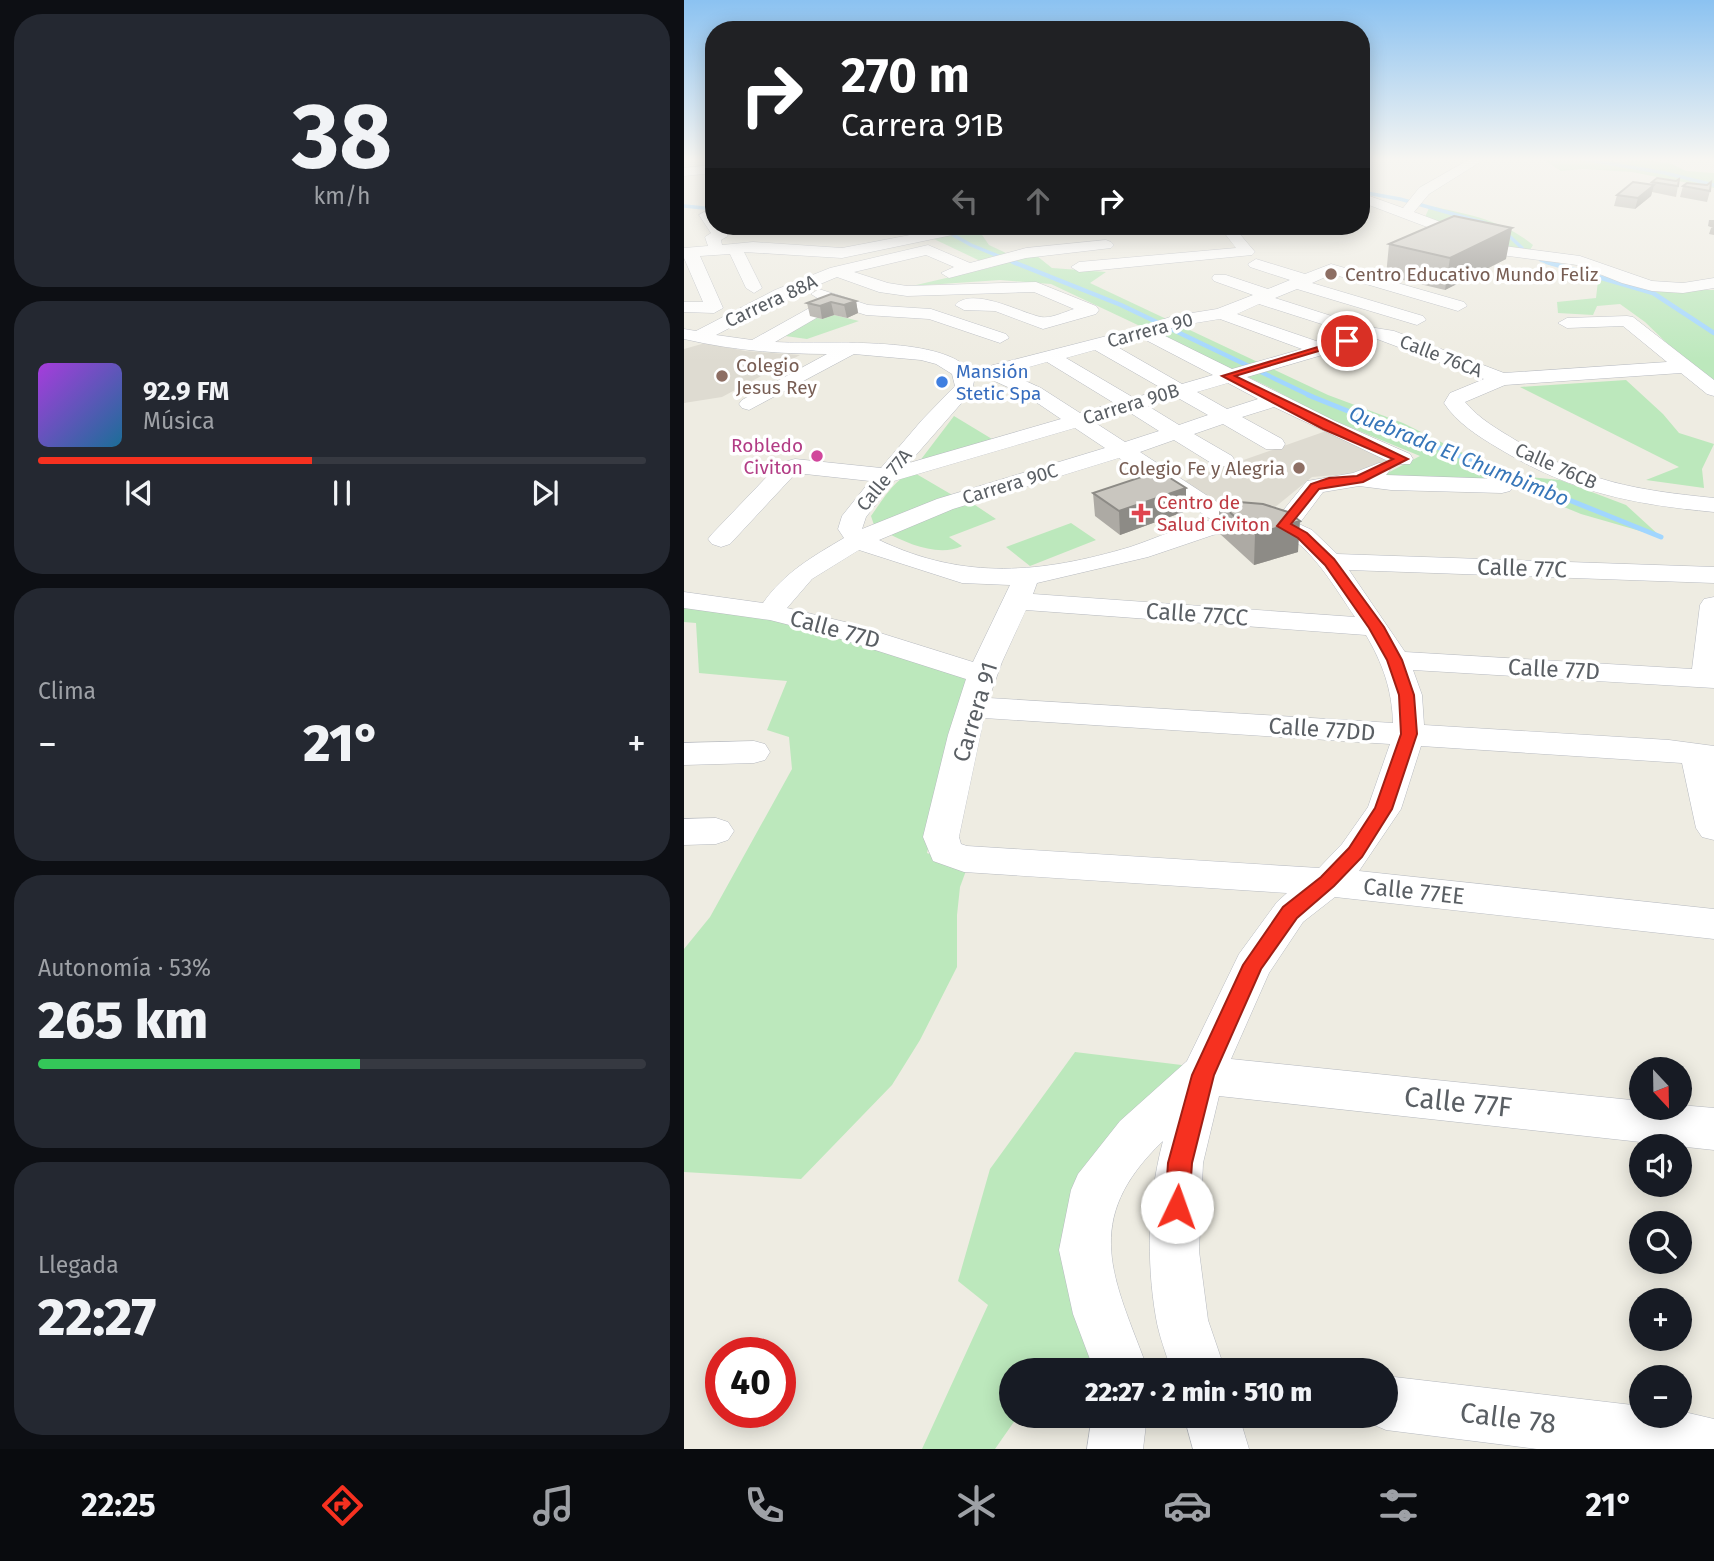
<!DOCTYPE html>
<html lang="es">
<head>
<meta charset="utf-8">
<style>
	:root { --surface:#171b24; --page:#242831; --text:#f1f3f6; --muted:#9ea1a6; --line:#363941; --accent:#f63120 }
	body { margin:0; font-family:"Fira Sans",sans-serif; background:var(--page); color:var(--text); height:100vh; display:flex; flex-direction:column; font-size:26px; white-space:nowrap }
	* { box-sizing:border-box; margin:0 }
	p { font-size:23px; color:var(--muted) }
	.icon { flex:none; width:38px; height:38px; fill:none; stroke:currentColor; stroke-width:2; stroke-linecap:round; stroke-linejoin:round }
	.map { position:relative; flex:1; overflow:hidden }
	.drawer { display:flex; flex-direction:column; gap:14px; padding:14px; background:#0d0f14; width:684px }
	.drawer>* { flex:none }
	.top-card { position:absolute; left:21px; top:21px; width:665px; height:214px; border-radius:28px; box-shadow:0 4px 18px #0003; background:#202124; color:#fff; overflow:hidden }
	.needle { width:46px; rotate:158deg }
	.buttons { position:absolute; left:945px; top:1057px; display:grid; gap:14px }
	.buttons a { display:grid; place-items:center; width:63px; height:63px; border-radius:50%; background:var(--surface); box-shadow:0 4px 18px #0003; font-size:35px }
	.speed { position:absolute; left:21px; top:1337px; display:flex; gap:14px; font-size:35px; font-weight:700; text-align:center }
	.speed>* { display:grid; place-content:center; width:91px; height:91px; border-radius:50%; background:var(--surface); box-shadow:0 4px 18px #0003; line-height:1 }
	.speed .limit { border:10px solid #d22; background:#fff; color:#111 }
	.pin { position:absolute; display:grid; place-items:center; width:60px; height:60px; color:#fff; margin:-30px; border:4px solid #fff; border-radius:50%; box-shadow:0 2px 7px #0007 }
	.me { position:absolute; width:77px; margin:-38px; rotate:3deg; stroke-linejoin:round; filter:drop-shadow(0 0 5px #0008) }
	.turn { display:flex; align-items:center; gap:24px; height:147px; padding:0 21px; font-size:32px }
	.turn .icon { width:91px; height:91px; stroke-width:2.5 }
	.turn b { display:block; font-size:49px; line-height:60px }
	.lanes { display:flex; align-items:center; height:66px; padding:0 21px; background:#0003; justify-content:center; gap:35px; direction:ltr }
	.lanes .off { opacity:.35 }
	.big { font-size:52px; font-weight:800; line-height:1.1 }
	.drawer .tile { flex:1; display:flex; flex-direction:column; justify-content:center; gap:10px; min-width:0; padding:0 24px; border-radius:28px; background:var(--page) }
	.drawer .dial { align-items:center; gap:0 }
	.dial b { font-size:91px; line-height:1 }
	.song { display:flex; align-items:center; gap:21px }
	.cover { width:84px; height:84px; border-radius:10px; background:linear-gradient(135deg,hsl(280 70% 55%),hsl(200 70% 35%)) }
	.played { height:7px; border-radius:4px; background:linear-gradient(90deg,var(--accent) 45%,var(--line) 45%) }
	.keys { display:flex; justify-content:space-around; direction:ltr }
	.heat { display:flex; justify-content:space-between; align-items:center; font-size:38px; direction:ltr }
	.charge { height:10px; border-radius:5px; background:linear-gradient(90deg,#34c759 53%,var(--line) 0) }
	.trip { position:absolute; left:315px; top:1358px; width:399px; height:70px; border-radius:35px; background:var(--surface); box-shadow:0 4px 18px #0003; font-weight:800; line-height:70px; text-align:center }
	.tabs { display:flex; height:112px; justify-content:space-around; align-items:center; background:#090b0e; color:var(--muted) }
	.tabs .icon { width:49px; height:49px }
	.tabs .selected { color:var(--accent) }
	.tabs b { font-size:32px; color:var(--text) }
	main { display:flex; flex:1; min-height:0 }
	.map>svg:first-child { display:block }
</style>
</head>
<body>
<main>
<section class="drawer">
<div class="tile dial"><b>38</b><p>km/h</p></div>
<div class="tile">
<div class="song"><i class="cover"></i><div><b>92.9 FM</b><p>Música</p></div></div>
<div class="played"></div>
<div class="keys"><svg class="icon" aria-label="previous" viewBox="0 0 24 24"><path d="M18 5L8 12l10 7zM5 5v14"/></svg><svg class="icon" aria-label="pause" viewBox="0 0 24 24"><path d="M8 5v14M16 5v14"/></svg><svg class="icon" aria-label="next" viewBox="0 0 24 24"><path d="M6 5l10 7-10 7zM19 5v14"/></svg></div>
</div>
<div class="tile"><p>Clima</p>
<div class="heat"><a>−</a><b class="big">21°</b><a>+</a></div>
</div>
<div class="tile"><p>Autonomía · 53%</p><b class="big">265 km</b><div class="charge"></div></div>
<div class="tile"><p>Llegada</p><b class="big">22:27</b></div>
</section>
<div class="map">
<svg width="1030" height="1449" viewBox="0 0 1030 1449">
	<rect width="100%" height="100%" fill="#eeece2"/>
	<!-- education -->
	<path fill="#dedbd1" d="M21,343L61,351L116,355L38,397L0,403V349Z
		M645,430L706,462L675,473L628,477L579,517L550,516L497,482Z"/>
	<!-- green -->
	<path fill="#bce8bc" d="M858,159H920L932,162L963,160L988,164L1002,171L1030,173V188L948,172L899,169L877,171Z
		M746,206C783,214 819,220 849,245L846,250L831,249L741,217Z
		M156,226H287L296,232L305,245L322,253L353,256L368,268L422,272L406,283L644,395L719,423L823,475L876,480L942,505L977,537L897,514L819,482L694,478L736,456L639,416L583,386L367,284L316,280L228,286L309,267L233,231Z
		M927,276L983,290H1030V382L991,351L961,322L936,304L913,306L909,315L874,313L873,302L912,298L914,281Z
		M150,315L175,321L123,339L94,335L126,316L138,319Z
		M942,380L979,414L995,433L1030,444L1018,469L1020,488L962,480L995,467L836,387Z
		M270,416L308,439L235,462Z
		M229,472L270,496L190,525L187,516C198,501 211,478 229,472Z
		M285,501L312,519L265,537L278,546C255,557 224,544 201,532Z
		M387,523L412,540L346,566L322,547Z
		M0,602C62,613 123,628 184,644C218,653 252,667 285,679L243,853L283,868L276,887L273,915V967L236,1040L208,1085L117,1179L0,1172V949L26,917L108,769L105,737L83,730L103,681L15,673L12,623L0,622Z
		M391,1052L514,1067L440,1134L401,1310L420,1370H327V1416H334L311,1449H238L304,1305L274,1281L306,1169Z"/>
	<g fill="none" stroke-linecap="round" stroke-linejoin="round">
		<!-- stream-far2 -->
		<path stroke="#a1d6ff" stroke-width="3.5" d="M899,159L981,173L1030,185
			M677,192L716,199L801,223
			M0,206L30,209
			M187,226L233,231L253,226L287,245L334,264
			M821,232L838,248
			M857,260L869,264"/>
		<!-- stream-far1 -->
		<path stroke="#a1d6ff" stroke-width="4.5" d="M329,262L437,305L629,397
			M863,262L969,293L1030,333"/>
		<!-- stream -->
		<path stroke="#a1d6ff" stroke-width="5" d="M624,395L977,537"/>
		<!-- minor casing -->
		<g stroke="#b7bac0" stroke-width="1">
			<path id="minor" d="M786,159H801L745,194L730,212L820,246L896,256L968,281L999,283L1030,278V288L999,293L968,291L938,283L893,265L817,255L677,202V193L719,208L735,188Z
				M30,165V173L0,176V168Z
				M22,211L30,216V226H37L44,236L37,240L38,245L69,242L158,248L268,227L323,226L316,230L268,235L158,258L60,252L78,288L70,293L62,288L46,254L16,256L39,308L30,313L0,312V302H19L0,258V248L24,246L21,237L27,233L15,215Z
				M128,226H183L186,229C176,237 138,234 128,226Z
				M412,226H473L466,230L407,233L405,230Z
				M535,226H549L571,252L568,255L395,272L387,267L395,262L552,248Z
				M422,240L427,242L430,245L427,248L342,258L265,278L257,273L270,267L242,255L170,272L204,283L223,286L352,282L412,306L415,310L412,314L359,329L311,311L280,310L271,305C289,286 337,313 357,317C366,319 380,312 390,309L350,292L223,296L195,292L153,277L103,298L32,335L68,340L138,301L127,294L135,289L184,305L247,309L322,334L325,338L316,343L245,319L182,315L153,306L91,342C135,345 258,334 286,371L454,328L489,316L533,309L569,295L530,281L528,278L530,275H542L584,289L606,280L566,267L564,264L572,259L621,274L647,264L780,302L783,306L774,311L648,274L628,283L739,316L742,320L733,325L613,289L591,298L679,326L710,331L820,373L983,362L939,326L883,328L874,323L883,318L943,316L949,317L1030,380V396L1023,394L997,373L821,385L781,402C795,419 815,430 833,441C903,482 951,490 1030,498V512C946,504 887,492 814,448C794,436 773,423 760,403L766,393L800,379L693,339L563,377L651,421L726,454L729,459L726,464H710L590,407L558,417L598,439L601,444L598,449H582L539,424L510,434L548,456L551,461L548,466H532L490,440L456,452L556,517L593,518L623,481L669,473L695,463L703,465L706,470L702,475L818,479L826,481L830,486L826,491L818,493L707,490L675,486L639,492L615,524L628,530L653,554L1030,567V583L665,570L721,652L1008,669L1016,605L1020,599L1030,597V688L729,670L738,695L740,725L985,740L1030,746V840L1018,837L1012,828L998,763L737,746L717,809L675,871L1030,909V939L651,897L619,922L585,973L547,1059L957,1101V1108H996V1105L1030,1108V1150L535,1096L519,1163L515,1251L524,1320L541,1370H487C482,1353 475,1336 472,1318C462,1261 464,1197 479,1141C395,1221 430,1278 464,1370H410L389,1314L375,1250L387,1190L394,1174L436,1121L503,1061L555,954L593,902L603,893L280,872L249,861L239,837L264,735L282,679L141,634L86,620L0,608V592L79,603C101,572 128,557 160,538L154,529L158,516L186,481L112,473L46,544L37,547L28,544L24,539L28,534L96,463L111,459L197,468L238,420L271,386L268,374L252,364L237,360L170,354L65,410L58,408L55,404L58,400L143,354C94,354 48,350 0,339V329L12,331L91,290L146,268L244,245L286,263L342,248ZM575,304L669,334L638,343L553,314ZM536,319L618,349L548,369L475,333L493,326ZM458,338L529,375L498,384L430,345ZM411,350L479,389L450,398L382,358ZM363,362L430,403L396,413L357,388L324,373ZM304,378L343,396L377,419L225,463L288,391L290,381ZM544,383L574,399L543,409L513,392ZM494,398L524,415L495,425L464,406ZM445,412L475,431L441,442L410,422ZM391,428L421,448L253,499L178,529L182,517L210,481ZM435,458L528,520C500,525 473,538 446,547C358,573 281,581 195,540L269,509ZM550,531C564,532 580,530 594,533C624,539 654,593 671,617L349,594L353,583L464,557L529,535ZM175,550L278,583L326,585L289,662L161,622L103,608L128,579ZM342,610L682,635C699,664 708,690 709,723L305,698L318,662ZM300,718L706,744L684,807L658,844L635,868L283,846L277,844L275,837Z
				M70,741L81,744L86,752L81,760L70,763L0,765V743Z
				M32,818L44,822L50,831L44,840L32,844L0,845V819Z
				M702,1376L957,1406V1416H996V1411L1030,1419V1449H853L702,1430L683,1422L680,1416H702Z
				M408,1416H463L459,1449H403Z
				M500,1416H555L565,1449H509Z"/>
		</g>
		<!-- minor -->
		<use href="#minor" fill="#fff" fill-rule="evenodd"/>
	</g>
	<!-- wall -->
	<path fill="#adaaa4" d="M949,182L967,185L968,182L994,186L992,197L968,192L967,196L951,209L930,206L933,195Z
		M999,186L1026,191L1023,202L996,197Z
		M1025,220H1030V235L1025,234L1027,228H1029L1024,226Z
		M705,244L822,259L761,290L702,276Z
		M172,301L174,313L163,318L150,315L138,319L126,316L123,303Z
		M502,488V511L436,535L411,516L409,493Z
		M535,503L614,552L570,565L535,533Z"/>
	<!-- shaded-wall -->
	<path fill="#8d8b86" d="M970,185L967,196L951,209L954,198Z
		M828,228L822,259L761,290L766,258Z
		M172,301L174,313L163,318L160,305Z
		M147,302L150,315L138,319L136,306Z
		M502,488V511L436,535L435,511Z
		M616,521L614,552L570,565L571,534Z"/>
	<!-- building -->
	<path fill="#c9c6bf" stroke="#8d8b86" stroke-width="2" d="M973,178L992,181L995,179L994,186L968,182Z
		M949,182L970,185L954,198L933,195Z
		M1027,182L1026,191L999,186L1003,183L1023,185Z
		M770,216L828,228L766,258L705,244Z
		M147,294L172,301L160,305L147,302L136,306L123,303Z
		M475,471L502,488L435,511L409,493Z
		M543,501L579,504L604,512L616,521L571,534L535,503Z"/>
	<!-- sky -->
	<linearGradient id="sky" x2="0" y2="1"><stop stop-color="#8bc2f1"/><stop offset="0.44" stop-color="#f7f6f2"/><stop offset="1" stop-color="#f7f6f2" stop-opacity="0"/></linearGradient>
	<rect width="1030" height="362" fill="url(#sky)"/>
	<!-- route -->
	<path fill="#f63120" stroke="#a02015" stroke-width="2" d="M660,339L668,341L551,376L724,459L679,482L635,489L607,524L623,533L650,559L700,627L718,660L730,695L733,734L708,809L678,857L650,886L613,918L577,969L530,1075L508,1163L505,1207L502,1215L493,1219L485,1215L481,1207L484,1163L508,1075L559,965L599,907L637,877L665,848L691,808L717,734L715,695L703,660L685,628L641,565L614,538L593,526L627,484L645,478L673,476L709,459L639,429L538,376Z"/>
	<!-- markers -->
	<g fill="#8d6e63" stroke="#fff" stroke-width="2.5">
		<circle cx="647" cy="274" r="7"/>
		<circle cx="38" cy="376" r="7"/>
		<circle cx="615" cy="468" r="7"/>
	</g>
	<circle fill="#3f7fe0" stroke="#fff" stroke-width="2.5" cx="258" cy="382" r="7"/>
	<circle fill="#d1479c" stroke="#fff" stroke-width="2.5" cx="133" cy="456" r="7"/>
	<path fill="#e0444e" stroke="#fff" stroke-width="2.5" d="M453.5 502.5h7v7h7v7h-7v7h-7v-7h-7v-7h7z"/>
	<g text-anchor="middle" dominant-baseline="central" stroke-width="7" stroke-linejoin="round" paint-order="stroke">
		<!-- far-education labels -->
		<g font-size="19" fill="#785e54" stroke="#fff" text-anchor="start">
			<text x="661" y="274">Centro Educativo Mundo Feliz</text>
			<text x="52" y="365">Colegio<tspan x="52" dy="22">Jesus Rey</tspan></text>
			<text x="601" y="468" text-anchor="end">Colegio Fe y Alegria</text>
		</g>
		<!-- far-street labels -->
		<g font-size="19" fill="#5a5f64" stroke="#fff">
			<text transform="translate(87 301) rotate(-25)">Carrera 88A</text>
			<text transform="translate(466 330) rotate(-15)">Carrera 90</text>
			<text transform="translate(757 356) rotate(21)">Calle 76CA</text>
			<text transform="translate(447 404) rotate(-17)">Carrera 90B</text>
			<text transform="translate(872 466) rotate(24)">Calle 76CB</text>
			<text transform="translate(200 480) rotate(-50)">Calle 77A</text>
			<text transform="translate(326 484) rotate(-17)">Carrera 90C</text>
		</g>
		<!-- far-shop labels -->
		<g font-size="19" fill="#366cbe" stroke="#fff" text-anchor="start">
			<text x="272" y="371">Mansión<tspan x="272" dy="22">Stetic Spa</tspan></text>
		</g>
		<!-- far-hotel labels -->
		<g font-size="19" fill="#b23c85" stroke="#fff" text-anchor="end">
			<text x="119" y="445">Robledo<tspan x="119" dy="22">Civiton</tspan></text>
		</g>
		<!-- far-health labels -->
		<g font-size="19" fill="#be3a42" stroke="#fff" text-anchor="start">
			<text x="473" y="502">Centro de<tspan x="473" dy="22">Salud Civiton</tspan></text>
		</g>
		<!-- far-water labels -->
		<g font-size="21" font-style="italic" fill="#3776b9" stroke="#fff">
			<text transform="translate(775 456) rotate(22)">Quebrada El Chumbimbo</text>
		</g>
		<!-- street labels -->
		<g font-size="23" fill="#5a5f64" stroke="#fff">
			<text transform="translate(838 568) rotate(2)">Calle 77C</text>
			<text transform="translate(513 614) rotate(4)">Calle 77CC</text>
			<text transform="translate(151 629) rotate(15)">Calle 77D</text>
			<text transform="translate(870 669) rotate(3)">Calle 77D</text>
			<text transform="translate(291 712) rotate(-73)">Carrera 91</text>
			<text transform="translate(638 729) rotate(4)">Calle 77DD</text>
			<text transform="translate(730 891) rotate(6)">Calle 77EE</text>
		</g>
		<!-- near-street labels -->
		<g font-size="28" fill="#5a5f64" stroke="#fff">
			<text transform="translate(774 1102) rotate(6)">Calle 77F</text>
			<text transform="translate(824 1418) rotate(7)">Calle 78</text>
		</g>
	</g>
</svg>
<div class="buttons">
<a><svg class="needle" viewBox="-14 -14 28 28"><path d="M0-13l5 13h-10z" fill="#e53935"/><path d="M0 13l5-13h-10z" fill="#9ea1a6"/></svg></a>
<a><svg class="icon" aria-label="sound" viewBox="0 0 24 24"><path d="M4 9h4l5-4v14l-5-4H4zM17 9q2 3 0 6"/></svg></a>
<a><svg class="icon" aria-label="search" viewBox="0 0 24 24"><circle cx="10" cy="10" r="6"/><path d="M15 15l6 6"/></svg></a>
<a>+</a>
<a>−</a>
</div>
<div class="speed"><div class="limit">40</div></div>
<div class="pin" style="left:663px;top:341px;background:#d93025"><svg class="icon" aria-label="arrive" viewBox="0 0 24 24"><path d="M6 21V4h12l-3 4 3 4H6"/></svg></div>
<svg class="me" style="left:493px;top:1207px" viewBox="-20 -20 40 40"><circle r="19" fill="#fff"/><path d="M0-13L10 11 0 6-10 11z" fill="#f63120"/></svg>
<div class="trip">22:27 · 2 min · 510 m</div>
<div class="top-card">
<div class="turn"><svg class="icon" aria-label="right" viewBox="0 0 24 24"><path d="M7 20v-9h11M14 6l5 5-5 5"/></svg><div><b>270 m</b>Carrera 91B</div></div>
<div class="lanes"><svg class="icon off" aria-label="left" viewBox="0 0 24 24"><path d="M17 20v-9H6M10 6l-5 5 5 5"/></svg><svg class="icon off" aria-label="ahead" viewBox="0 0 24 24"><path d="M12 20V5M6 11l6-6 6 6"/></svg><svg class="icon" aria-label="right" viewBox="0 0 24 24"><path d="M7 20v-9h11M14 6l5 5-5 5"/></svg></div>
</div>
</div>
</main>
<nav class="tabs">
<b>22:25</b>
<svg class="icon selected" aria-label="directions" viewBox="0 0 24 24"><path d="M12 3l9 9-9 9-9-9zM9 14v-3h6M13 9l2 2-2 2"/></svg>
<svg class="icon" aria-label="music" viewBox="0 0 24 24"><path d="M9 18V5l10-2v13"/><circle cx="6" cy="18" r="3"/><circle cx="16" cy="16" r="3"/></svg>
<svg class="icon" aria-label="phone" viewBox="0 0 24 24"><path d="M5 4h4l2 5-3 2q2 4 5 5l2-3 5 2v4C11 20 4 13 5 4z"/></svg>
<svg class="icon" aria-label="climate" viewBox="0 0 24 24"><path d="M12 3v18M4 7l16 10M4 17L20 7"/></svg>
<svg class="icon" aria-label="car" viewBox="0 0 24 24"><path d="M5 17H2v-5l4-1 3-4h7l3 4 3 1v5h-3M9 17h6M6 11h13"/><circle cx="7" cy="17" r="2"/><circle cx="17" cy="17" r="2"/></svg>
<svg class="icon" aria-label="filters" viewBox="0 0 24 24"><path d="M4 7h16M4 17h16"/><circle cx="9" cy="7" r="2"/><circle cx="15" cy="17" r="2"/></svg>
<b>21°</b>
</nav>
</body>
</html>
